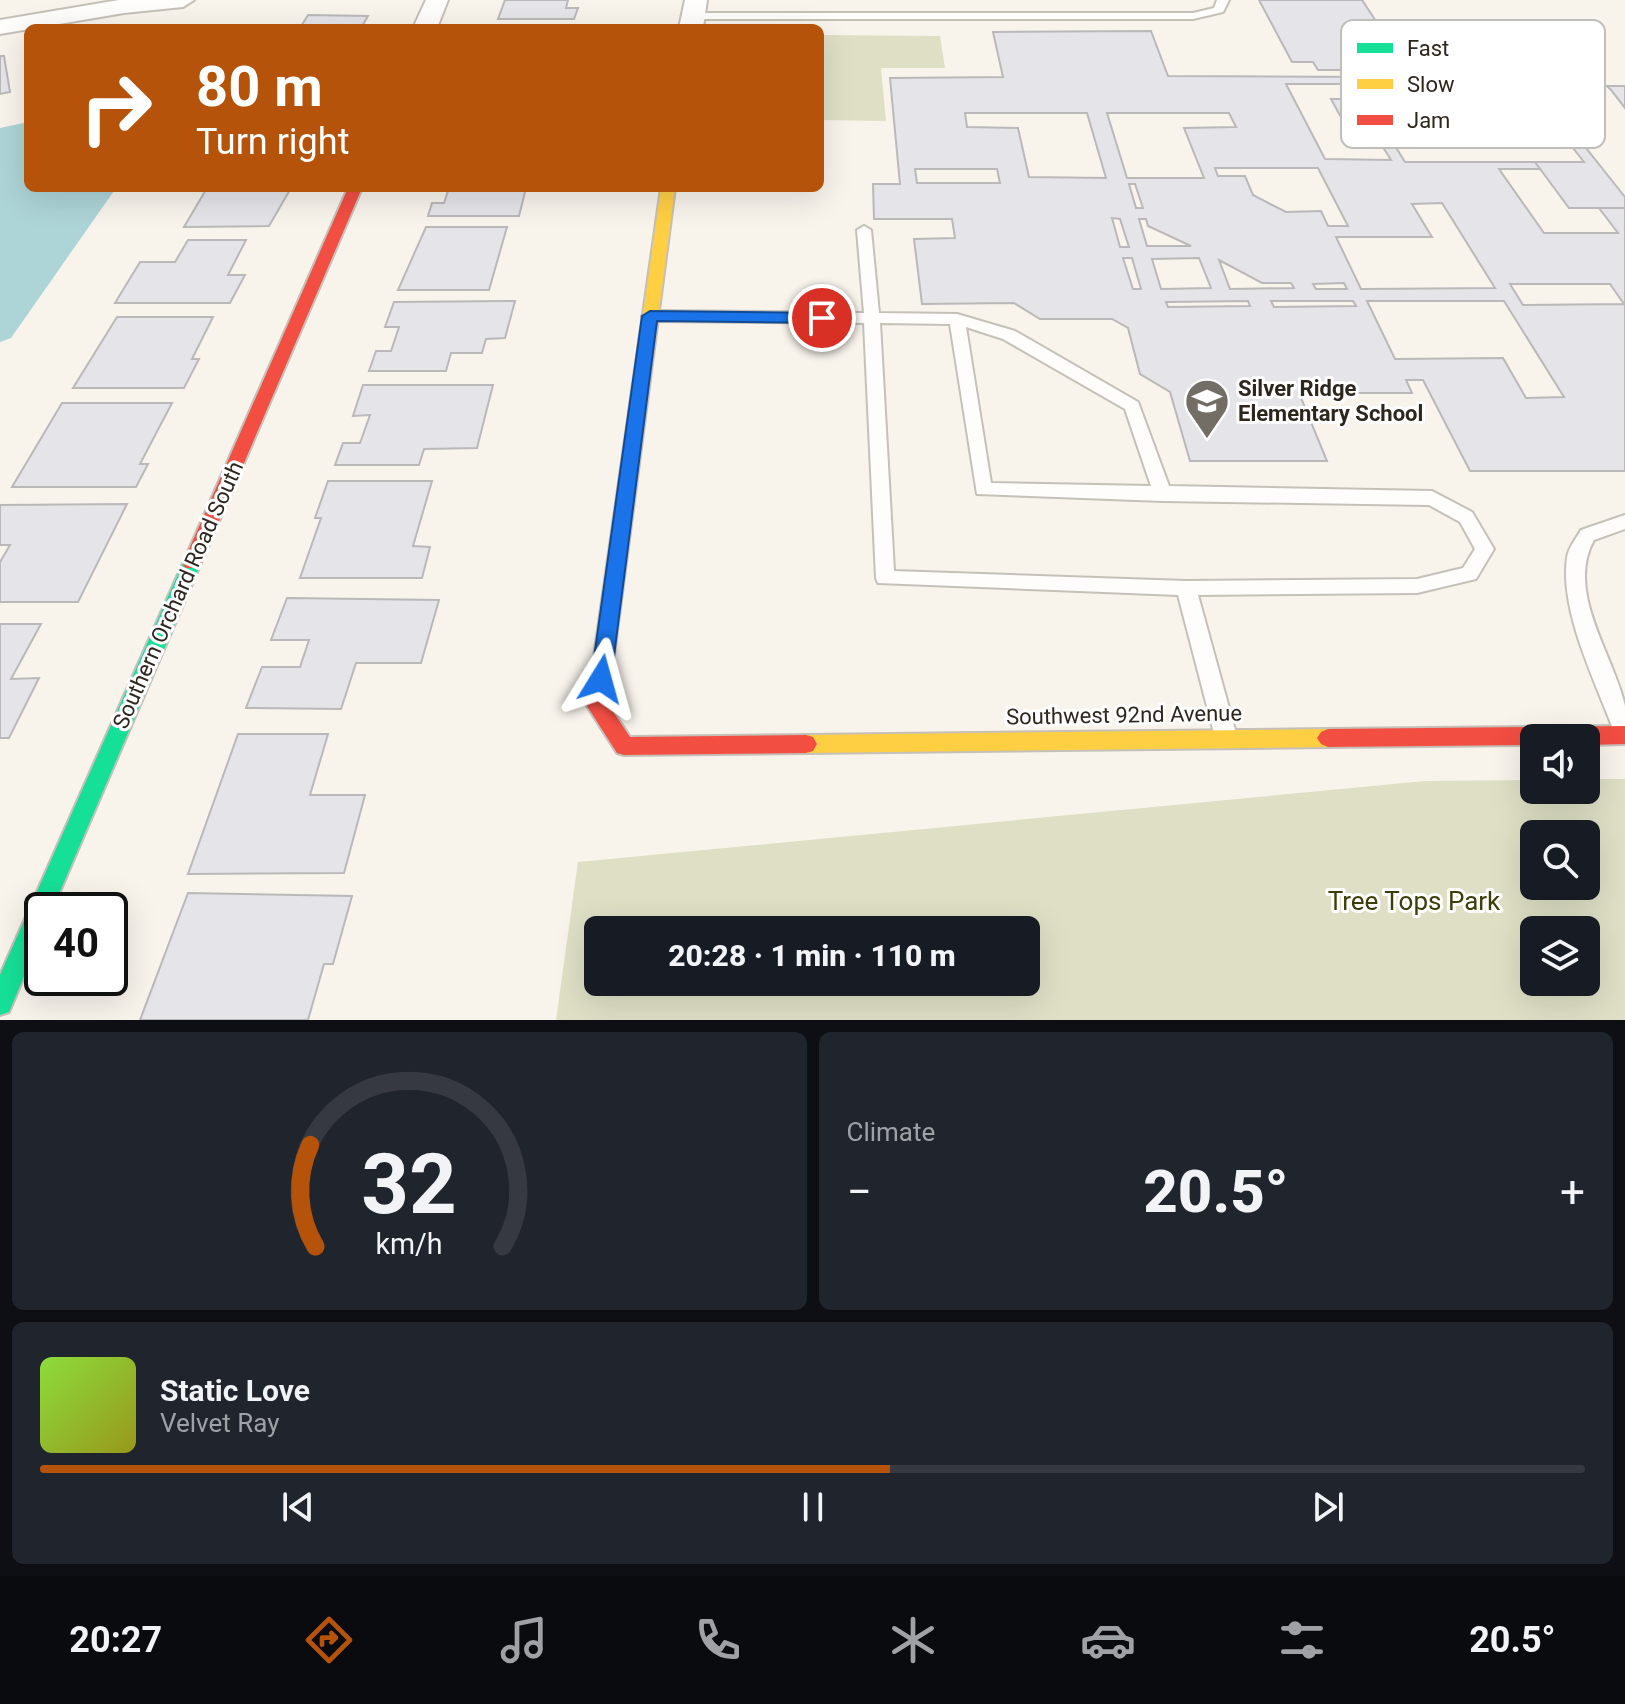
<!DOCTYPE html>
<html lang="en">
<head>
<meta charset="utf-8">
<style>
	:root { --surface:#171b24; --page:#20242c; --text:#f1f3f6; --muted:#9ea1a6; --line:#363941; --accent:#b45309 }
	body { margin:0; font-family:Roboto,sans-serif; background:var(--page); color:var(--text); height:100vh; display:flex; flex-direction:column; font-size:30px; white-space:nowrap }
	* { box-sizing:border-box; margin:0 }
	p { font-size:26px; color:var(--muted) }
	.icon { flex:none; width:44px; height:44px; fill:none; stroke:currentColor; stroke-width:2; stroke-linecap:round; stroke-linejoin:round }
	.map { position:relative; height:1020px; overflow:hidden }
	.details { display:flex; flex-direction:column; gap:12px; padding:12px; background:#0d0f14; flex:1 }
	.details>* { flex:none }
	.guide { position:absolute; left:24px; top:24px; width:800px; height:168px; border-radius:12px; box-shadow:0 8px 32px #0002; background:#b45309; color:#fff; overflow:hidden }
	.buttons { position:absolute; left:1520px; top:724px; display:grid; gap:16px }
	.buttons a { display:grid; place-items:center; width:80px; height:80px; border-radius:12px; background:var(--surface); box-shadow:0 8px 32px #0002; font-size:40px }
	.speed { position:absolute; left:24px; top:892px; display:flex; gap:16px; font-size:40px; font-weight:700; text-align:center }
	.speed>* { display:grid; place-content:center; width:104px; height:104px; border-radius:50%; background:var(--surface); box-shadow:0 8px 32px #0002; line-height:1 }
	.speed .limit { border:4px solid #111; border-radius:12px; background:#fff; color:#111 }
	.pin { position:absolute; display:grid; place-items:center; width:68px; height:68px; color:#fff; margin:-34px; border:4px solid #fff; border-radius:50%; box-shadow:0 2px 8px #0007 }
	.me { position:absolute; width:88px; margin:-44px; rotate:8deg; stroke-linejoin:round; filter:drop-shadow(0 0 6px #0008) }
	.turn { display:flex; align-items:center; gap:28px; height:168px; padding:0 40px; font-size:36px }
	.turn .icon { width:104px; height:104px; stroke-width:2.5 }
	.turn b { display:block; font-size:56px; line-height:68px }
	.big { font-size:60px; font-weight:800; line-height:1.1 }
	.details .tile { flex:1; display:flex; flex-direction:column; justify-content:center; gap:12px; min-width:0; padding:0 28px; border-radius:12px; background:var(--page) }
	.details .dial { align-items:center; gap:0 }
	.dial svg { height:208px; overflow:visible; fill:none; stroke:var(--line); stroke-width:7; stroke-linecap:round; text-anchor:middle }
	.dial text { fill:var(--text); stroke:none }
	.song { display:flex; align-items:center; gap:24px }
	.cover { width:96px; height:96px; border-radius:12px; background:linear-gradient(135deg,hsl(90 70% 55%),hsl(60 70% 35%)) }
	.played { height:8px; border-radius:4px; background:linear-gradient(90deg,var(--accent) 55%,var(--line) 55%) }
	.keys { display:flex; justify-content:space-around; direction:ltr }
	.heat { display:flex; justify-content:space-between; align-items:center; font-size:44px; direction:ltr }
	.details .tiles { flex:1; display:grid; gap:12px; grid-template-columns:1fr 1fr }
	.tile:last-child { grid-column:span 2 }
	.trip { position:absolute; left:584px; top:916px; width:456px; height:80px; border-radius:12px; background:var(--surface); box-shadow:0 8px 32px #0002; font-weight:800; line-height:80px; text-align:center }
	.tabs { display:flex; height:128px; justify-content:space-around; align-items:center; background:#090b0e; color:var(--muted) }
	.tabs .icon { width:56px; height:56px }
	.tabs .on { color:var(--accent) }
	.tabs b { font-size:36px; color:var(--text) }
	.map>svg:first-child { display:block }
</style>
</head>
<body>
<div class="map">
<svg width="1625" height="1020" viewBox="0 0 1625 1020">
	<rect width="100%" height="100%" fill="#f8f4ec"/>
	<!-- green -->
	<path fill="#dedfc5" fill-rule="evenodd" d="M820,35L940,36L945,68H881L886,121L820,120Z
		M1586,779H1625V1020H556L578,862L1425,781L1534,780V790H1586ZM1586,834V886H1534V834ZM1026,930V982H598V930ZM1586,930V982H1534V930Z"/>
	<!-- water -->
	<path fill="#add4d7" d="M28,122V188H116L11,338L0,342V128Z"/>
	<!-- building -->
	<path fill="#e5e4e8" stroke="#bab8b9" stroke-width="2" fill-rule="evenodd" d="M505,0H568L566,8H578L574,19H498Z
		M1259,0H1362L1403,62H1379L1388,77H1349L1346,70H1318L1313,62H1292Z
		M308,15L368,16L361,28H300Z
		M1151,31L1168,76L1369,77L1383,99H1367L1358,84H1286L1325,159L1391,160L1379,141H1392L1405,162H1535L1540,169H1499L1544,233H1618L1599,208H1625V471H1470L1423,380H1406L1412,393H1299L1327,461H1190L1170,392L1140,374L1128,328L1112,319H1040L1014,303L922,304L914,239L955,238L952,219H874L873,184H900L890,78L1003,77L993,32ZM965,113H1087L1106,178L1029,177L1018,128L967,127ZM1107,113H1229L1236,127L1184,128L1204,178H1127ZM1215,168H1318L1348,226H1328L1321,211L1286,212L1253,195L1245,176H1218ZM915,169H997L1000,183H917ZM1129,184H1135L1143,208H1136ZM1442,203L1495,288L1361,289L1336,237H1432L1412,204ZM1112,218L1120,219L1129,247H1120ZM1139,219H1146L1148,226L1191,246H1147ZM1123,258H1132L1141,289H1133ZM1199,258L1211,288L1161,289L1152,259ZM1219,260L1262,283H1291L1294,288L1230,289ZM1344,283L1347,289H1316L1313,284ZM1510,284H1610L1624,304L1523,305ZM1248,301L1250,306L1168,307L1166,302ZM1271,301H1353L1356,306L1274,307ZM1367,301H1504L1564,397L1526,398L1503,358L1395,359Z
		M0,56H4L10,92L0,94Z
		M1607,86H1625V108L1611,90Z
		M1331,99H1432L1459,141H1379L1374,132H1349Z
		M1558,129L1571,130L1574,133L1625,197V208H1569L1535,162H1584Z
		M207,188H291L269,226L184,227Z
		M449,188H526L519,216H428L432,203H444Z
		M426,227H507L489,290H398Z
		M188,240H246L228,275H245L230,303H115L140,262H175Z
		M515,301L505,338L486,339L482,353H451L446,371H369L376,351H391L399,327H385L394,302Z
		M117,317H213L192,359H199L184,388H73Z
		M363,385H493L477,448L424,449L419,465H335L343,443H360L370,415L353,416Z
		M62,403H172L140,464H148L136,487H12Z
		M328,481H432L413,546L430,547L422,578H300L321,518H315Z
		M127,504L78,602H0V562L10,545H0V505Z
		M287,598L439,600L421,663H356L341,709L246,708L262,667H300L309,640H271Z
		M0,624H41L11,679L39,678L9,738H0Z
		M238,734H328L310,795H365L344,873L188,874Z
		M188,893L352,896L333,964H324L308,1020H140Z"/>
	<g fill="none" stroke-linecap="round" stroke-linejoin="round">
		<!-- lane casing -->
		<g stroke="#c5c0b8" stroke-width="4">
			<path id="lane" d="M1217,0H1229L1223,12L1193,19H693L687,16L693,13H1193L1214,8Z
				M864,226L871,230L879,313L957,314L1015,331L1138,402L1169,486L1432,491L1472,512L1494,549L1476,579L1417,593L1198,595L1237,737L1233,743L1226,746L1219,743L1215,737L1178,595L878,583L876,578L864,323L650,321L642,316L650,311L864,313L857,230ZM880,323L950,324L977,494L1163,501L1429,505L1460,522L1475,549L1463,568L1417,579L1186,581L894,571ZM966,327L1003,339L1125,409L1151,486L991,483Z
				M1625,515V529L1594,540C1565,592 1614,655 1625,706C1625,717 1625,731 1625,743L1618,740L1615,734C1597,685 1559,611 1567,558C1568,548 1576,539 1581,530Z"/>
		</g>
		<!-- street casing -->
		<g stroke="#c5c0b8" stroke-width="4">
			<path id="street" d="M119,0H194L183,7L124,13L0,34V20Z
				M426,0H448L437,28H413Z
				M685,0H707L703,28H679Z"/>
		</g>
		<!-- fast casing -->
		<g stroke="#c5c0b8" stroke-width="4">
			<path id="fast" d="M192,556L199,558L201,563L52,910H42V934L9,1012L0,1015V975L183,563L185,558Z"/>
		</g>
		<!-- slow casing -->
		<g stroke="#c5c0b8" stroke-width="4">
			<path id="slow" d="M661,188H675L610,685L607,691L600,694L593,691L590,685Z
				M1328,729L1335,732L1339,738L1335,744L1328,747L806,753L799,751L795,744L799,737L806,735Z"/>
		</g>
		<!-- jam casing -->
		<g stroke="#c5c0b8" stroke-width="4">
			<path id="jam" d="M348,188H362L201,563L199,568H185L183,563Z
				M600,676L607,679L610,685L608,704L630,737L806,735L813,737L817,744L813,751L806,753L624,755L617,753L587,706L593,679Z
				M1625,726V744L1586,745V738H1534V745L1328,747L1321,744L1317,738L1321,732L1328,729Z"/>
		</g>
		<!-- lane -->
		<use href="#lane" fill="#fefdfc" fill-rule="evenodd"/>
		<!-- street -->
		<use href="#street" fill="#fefdfc" fill-rule="evenodd"/>
		<!-- fast -->
		<use href="#fast" fill="#16e098" fill-rule="evenodd"/>
		<!-- slow -->
		<use href="#slow" fill="#ffcf43" fill-rule="evenodd"/>
		<!-- jam -->
		<use href="#jam" fill="#f24e42" fill-rule="evenodd"/>
	</g>
	<!-- route -->
	<path fill="#1a73e8" stroke="#114b97" stroke-width="2" d="M650,311L822,313L830,318L822,323L657,321L611,679L608,685L601,687L594,685L591,679L642,316Z"/>
	<!-- icons -->
	<defs>
		<g id="school-pin" transform="scale(2.3)"><path d="M0 17L-7.5 6A9.5 9.5 0 1 1 7.5 6Z" fill="#736e65" stroke="#fff"/><path d="M0-5L7-2L0 1L-7-2ZM-4 1L0 2.5L4 1V4Q0 6-4 4Z" fill="#fff"/></g>
	</defs>
	<g fill-rule="evenodd">
		<use href="#school-pin" x="1207" y="401"/>
	</g>
	<g text-anchor="middle" dominant-baseline="central" stroke-width="6" stroke-linejoin="round" paint-order="stroke">
		<!-- poi labels -->
		<g font-size="22" font-weight="bold" fill="#2c261d" stroke="#fff" text-anchor="start">
			<text x="1238" y="388">Silver Ridge<tspan x="1238" dy="25">Elementary School</tspan></text>
		</g>
		<!-- street labels -->
		<g font-size="22" fill="#2c261d" stroke="#fff">
			<text transform="translate(178 595) rotate(-66)">Southern Orchard Road South</text>
			<text transform="translate(1124 715) rotate(-1)">Southwest 92nd Avenue</text>
		</g>
		<!-- near-park labels -->
		<g font-size="26" fill="#3b3e08" stroke="#fff">
			<text x="1414" y="901">Tree Tops Park</text>
		</g>
	</g>
	<!-- legend -->
	<rect x="1341" y="20" width="264" height="128" rx="12" fill="#fff" stroke="#c0bebb" stroke-width="2"/>
	<rect x="1357" y="43" width="36" height="10" fill="#16e098"/>
	<rect x="1357" y="79" width="36" height="10" fill="#ffcf43"/>
	<rect x="1357" y="115" width="36" height="10" fill="#f24e42"/>
	<g font-size="22" fill="#2c261d">
		<text x="1407" y="56">Fast</text>
		<text x="1407" y="92">Slow</text>
		<text x="1407" y="128">Jam</text>
	</g>
</svg>
<div class="buttons">
<a><svg class="icon" aria-label="sound" viewBox="0 0 24 24"><path d="M4 9h4l5-4v14l-5-4H4zM17 9q2 3 0 6"/></svg></a>
<a><svg class="icon" aria-label="search" viewBox="0 0 24 24"><circle cx="10" cy="10" r="6"/><path d="M15 15l6 6"/></svg></a>
<a><svg class="icon" aria-label="layers" viewBox="0 0 24 24"><path d="M12 4l9 5-9 5-9-5zM3 14l9 5 9-5"/></svg></a>
</div>
<div class="speed"><div class="limit">40</div></div>
<div class="pin" style="left:822px;top:318px;background:#d93025"><svg class="icon" aria-label="arrive" viewBox="0 0 24 24"><path d="M6 21V4h12l-3 4 3 4H6"/></svg></div>
<svg class="me" style="left:601px;top:679px" viewBox="-20 -20 40 40"><path d="M0-17L14 15 0 8-14 15z" fill="#1a73e8" stroke="#fff" stroke-width="4"/></svg>
<div class="trip">20:28 · 1 min · 110 m</div>
<div class="guide">
<div class="turn"><svg class="icon" aria-label="right" viewBox="0 0 24 24"><path d="M7 20v-9h11M14 6l5 5-5 5"/></svg><div><b>80 m</b>Turn right</div></div>
</div>
</div>
<section class="details">
<div class="tiles">
<div class="tile dial"><svg viewBox="0 0 100 80">
<path d="M14 69A42 42 0 1 1 86 69"/>
<path d="M14 69A42 42 0 0 1 12 30" stroke="#b45309"/>
<text x="50" y="56" font-size="32" font-weight="700">32</text>
<text x="50" y="72" font-size="11">km/h</text>
</svg></div>
<div class="tile"><p>Climate</p>
<div class="heat"><a>−</a><b class="big">20.5°</b><a>+</a></div>
</div>
<div class="tile">
<div class="song"><i class="cover"></i><div><b>Static Love</b><p>Velvet Ray</p></div></div>
<div class="played"></div>
<div class="keys"><svg class="icon" aria-label="previous" viewBox="0 0 24 24"><path d="M18 5L8 12l10 7zM5 5v14"/></svg><svg class="icon" aria-label="pause" viewBox="0 0 24 24"><path d="M8 5v14M16 5v14"/></svg><svg class="icon" aria-label="next" viewBox="0 0 24 24"><path d="M6 5l10 7-10 7zM19 5v14"/></svg></div>
</div>
</div>
</section>
<nav class="tabs">
<b>20:27</b>
<svg class="icon on" aria-label="directions" viewBox="0 0 24 24"><path d="M12 3l9 9-9 9-9-9zM9 14v-3h6M13 9l2 2-2 2"/></svg>
<svg class="icon" aria-label="music" viewBox="0 0 24 24"><path d="M9 18V5l10-2v13"/><circle cx="6" cy="18" r="3"/><circle cx="16" cy="16" r="3"/></svg>
<svg class="icon" aria-label="phone" viewBox="0 0 24 24"><path d="M5 4h4l2 5-3 2q2 4 5 5l2-3 5 2v4C11 20 4 13 5 4z"/></svg>
<svg class="icon" aria-label="climate" viewBox="0 0 24 24"><path d="M12 3v18M4 7l16 10M4 17L20 7"/></svg>
<svg class="icon" aria-label="car" viewBox="0 0 24 24"><path d="M5 17H2v-5l4-1 3-4h7l3 4 3 1v5h-3M9 17h6M6 11h13"/><circle cx="7" cy="17" r="2"/><circle cx="17" cy="17" r="2"/></svg>
<svg class="icon" aria-label="filters" viewBox="0 0 24 24"><path d="M4 7h16M4 17h16"/><circle cx="9" cy="7" r="2"/><circle cx="15" cy="17" r="2"/></svg>
<b>20.5°</b>
</nav>
</body>
</html>
